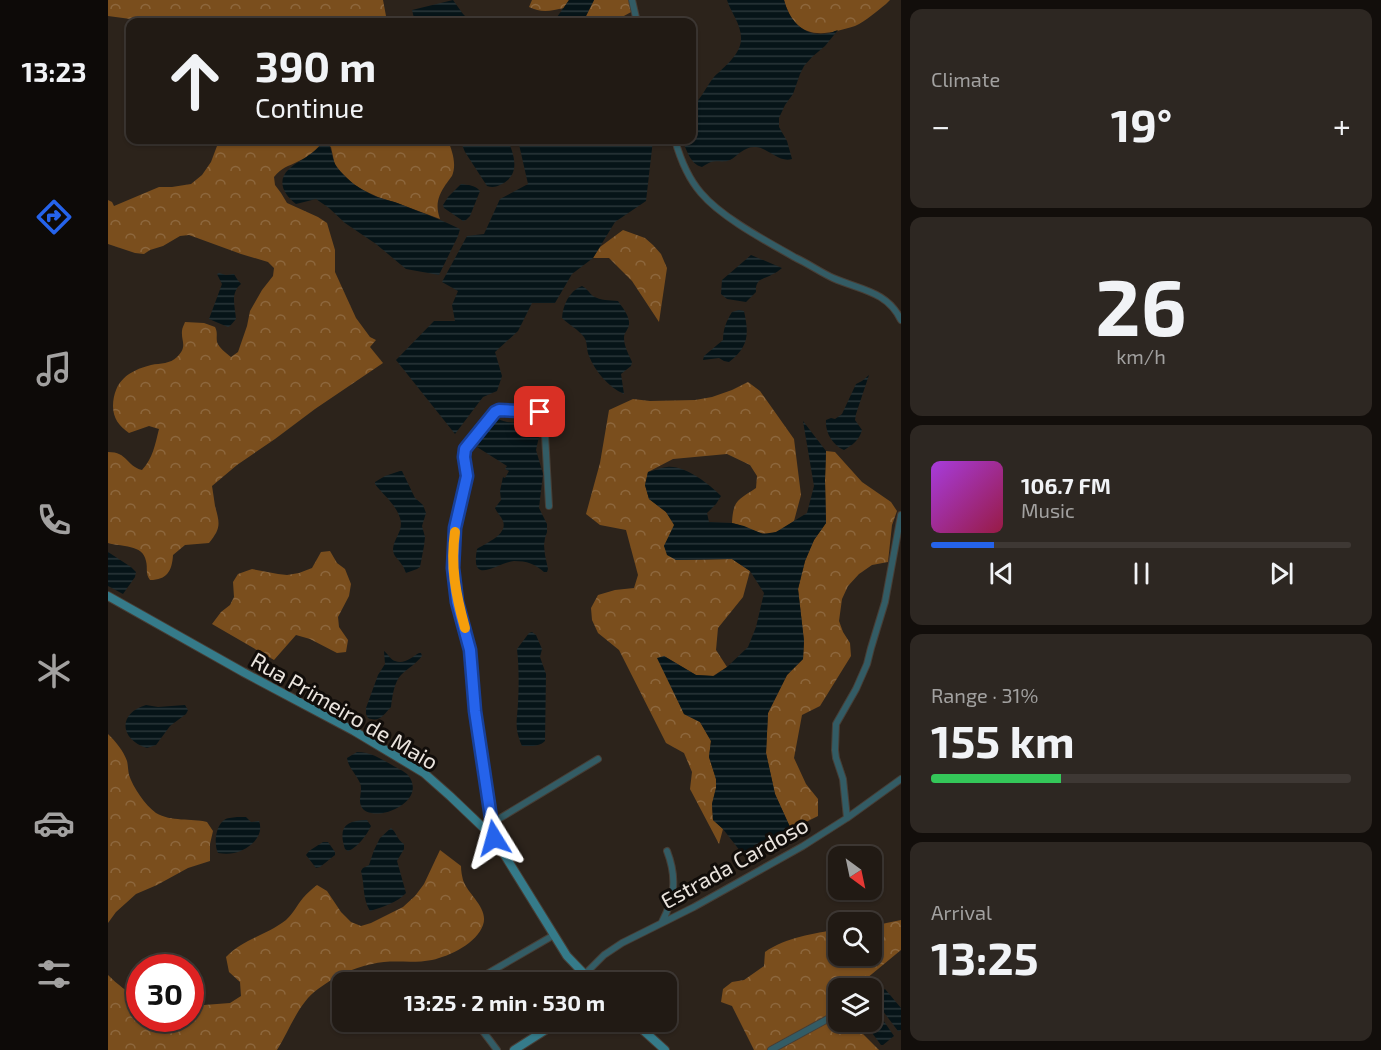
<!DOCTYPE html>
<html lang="en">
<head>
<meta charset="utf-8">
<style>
	:root { --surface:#211a14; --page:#2d2722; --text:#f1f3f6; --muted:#a2a1a0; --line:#3e3834; --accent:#2563eb }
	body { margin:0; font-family:"Exo 2",sans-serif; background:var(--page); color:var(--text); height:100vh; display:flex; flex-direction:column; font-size:22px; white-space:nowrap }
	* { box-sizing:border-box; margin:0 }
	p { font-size:20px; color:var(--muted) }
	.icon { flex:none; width:33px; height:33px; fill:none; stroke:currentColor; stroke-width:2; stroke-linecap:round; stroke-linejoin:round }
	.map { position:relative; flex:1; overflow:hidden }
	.panel { display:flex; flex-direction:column; gap:9px; padding:9px; background:#120e0b; width:480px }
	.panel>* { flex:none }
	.hud { position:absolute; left:18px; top:18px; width:570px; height:126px; border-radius:12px; box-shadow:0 2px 4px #0004,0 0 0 2px var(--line); background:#211a14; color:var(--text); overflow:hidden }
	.needle { width:39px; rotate:147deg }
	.fabs { position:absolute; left:720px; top:846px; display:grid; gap:12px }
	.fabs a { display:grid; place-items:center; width:54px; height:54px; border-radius:12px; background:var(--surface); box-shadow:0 2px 4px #0004,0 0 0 2px var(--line); font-size:30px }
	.speed { position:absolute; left:18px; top:954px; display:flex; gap:12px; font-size:30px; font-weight:700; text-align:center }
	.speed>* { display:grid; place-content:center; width:78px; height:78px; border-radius:50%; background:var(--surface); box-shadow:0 2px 4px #0004,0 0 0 2px var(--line); line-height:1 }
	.speed .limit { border:9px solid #d22; background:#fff; color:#111 }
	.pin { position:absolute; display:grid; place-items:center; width:51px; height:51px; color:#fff; margin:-26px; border-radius:12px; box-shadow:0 3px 9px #0006 }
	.me { position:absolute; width:66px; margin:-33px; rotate:352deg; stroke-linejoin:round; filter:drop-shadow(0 0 4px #0008) }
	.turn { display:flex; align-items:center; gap:21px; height:126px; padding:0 30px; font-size:27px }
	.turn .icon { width:78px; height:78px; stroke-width:2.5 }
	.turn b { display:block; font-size:42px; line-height:51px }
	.big { font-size:45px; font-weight:700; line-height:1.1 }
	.panel .tile { flex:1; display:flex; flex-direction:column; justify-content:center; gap:9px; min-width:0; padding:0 21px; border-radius:12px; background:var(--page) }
	.panel .dial { align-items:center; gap:0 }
	.dial b { font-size:78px; line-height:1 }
	.song { display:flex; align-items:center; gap:18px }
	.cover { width:72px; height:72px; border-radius:9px; background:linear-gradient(135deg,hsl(280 70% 55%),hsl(340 70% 35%)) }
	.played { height:6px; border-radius:3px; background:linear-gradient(90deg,var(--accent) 15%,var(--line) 15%) }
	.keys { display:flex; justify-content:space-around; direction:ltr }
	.heat { display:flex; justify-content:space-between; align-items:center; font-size:33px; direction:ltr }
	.charge { height:9px; border-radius:4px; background:linear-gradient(90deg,#34c759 31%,var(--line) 0) }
	.trip { position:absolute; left:224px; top:972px; width:345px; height:60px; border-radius:12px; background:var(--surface); box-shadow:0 2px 4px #0004,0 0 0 2px var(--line); font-weight:700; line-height:60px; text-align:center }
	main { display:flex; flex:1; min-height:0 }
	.tabs { display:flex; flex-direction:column; width:108px; justify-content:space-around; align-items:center; background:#0d0a08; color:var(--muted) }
	.tabs .icon { width:42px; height:42px }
	.tabs .active { color:var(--accent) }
	.tabs b { font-size:27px; color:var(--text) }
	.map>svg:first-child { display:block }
</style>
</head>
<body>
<main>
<nav class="tabs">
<b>13:23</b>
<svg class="icon active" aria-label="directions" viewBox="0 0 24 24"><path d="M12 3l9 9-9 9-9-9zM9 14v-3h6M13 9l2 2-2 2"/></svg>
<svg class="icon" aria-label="music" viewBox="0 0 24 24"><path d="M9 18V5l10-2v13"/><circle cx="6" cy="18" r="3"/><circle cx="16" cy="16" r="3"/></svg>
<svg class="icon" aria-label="phone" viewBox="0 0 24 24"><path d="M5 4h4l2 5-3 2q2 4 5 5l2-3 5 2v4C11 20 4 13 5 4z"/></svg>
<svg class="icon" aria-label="climate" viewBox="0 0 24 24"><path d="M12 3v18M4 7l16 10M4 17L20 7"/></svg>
<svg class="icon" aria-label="car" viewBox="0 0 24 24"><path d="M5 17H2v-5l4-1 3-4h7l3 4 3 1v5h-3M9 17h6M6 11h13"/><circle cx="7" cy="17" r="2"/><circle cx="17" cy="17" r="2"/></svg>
<svg class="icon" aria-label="filters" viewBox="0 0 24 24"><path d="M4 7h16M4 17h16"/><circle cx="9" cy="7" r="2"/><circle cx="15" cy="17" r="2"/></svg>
</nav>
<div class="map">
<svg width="793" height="1050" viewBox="0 0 793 1050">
	<defs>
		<pattern id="forest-crowns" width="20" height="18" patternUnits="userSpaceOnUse" patternTransform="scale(1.5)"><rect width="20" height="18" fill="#7a4e1d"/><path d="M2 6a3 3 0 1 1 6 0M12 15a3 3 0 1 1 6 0" fill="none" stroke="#8d673d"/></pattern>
		<pattern id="water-rules" width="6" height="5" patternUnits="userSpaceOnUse" patternTransform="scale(1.5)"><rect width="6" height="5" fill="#061418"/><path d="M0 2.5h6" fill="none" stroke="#2a3639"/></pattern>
	</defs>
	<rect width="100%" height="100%" fill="#2c231b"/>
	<!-- forest -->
	<path fill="url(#forest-crowns)" d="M0,0H275L278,16L260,22H45L0,16Z
		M424,0H461L456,8C443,11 433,13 421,7Z
		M486,0H522L525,11L505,22H475Z
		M676,0H782L778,4C769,11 758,21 747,26C742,28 735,29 729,31C700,38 684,28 676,0Z
		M106,140H340C344,151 349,164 344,176C343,177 339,183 338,184C330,196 327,205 332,219L289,203L270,197L255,190L244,183L227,166L223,147L215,142C208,150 200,157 191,161C179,167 174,167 166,177L167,185L173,193L179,203L210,217L219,223L227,250V272L237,294L248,318L262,337L268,340L262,347L275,363L207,409L167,439L129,465L104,486C105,492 106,499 107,506C112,524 113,528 101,543L77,545L65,555C64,571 59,580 42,580C37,573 40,569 38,561C35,544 13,547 0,543V452C20,452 18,466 34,470C45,458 47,445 51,429L41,426L21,433C11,426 5,418 5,406C6,381 20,371 43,365C53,363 62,364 69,357C80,346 73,342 74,331C74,328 76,325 77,322L96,323L107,327C110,333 108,336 109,342C111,348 118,353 123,357L130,352L139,326L142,311L154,290L165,276L166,268L160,262L133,254L81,235L72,236L55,246L42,250L36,254L27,253L0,244V200L4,202L6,206L51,187H64L83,184L94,175L103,162L109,146Z
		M515,230L537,238L545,245L553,254L559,268L551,322L524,281L501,258H485L492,247Z
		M640,382L652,391L686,439L693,495L686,521C680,525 674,530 668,532C654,538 638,526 624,523C625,500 630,500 648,488L649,476L642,465L619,454L565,459L540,472L537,485L541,499L558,512L567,525L556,546L568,560L624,559L642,571L635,597L610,628L608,650L619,667L605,676L588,675L556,656L568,696L576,714L592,722L603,741L601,757L608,779V788L604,804L605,820L615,829L611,844L582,789L584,772L576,753L558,743L511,650L490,633L484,620L483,608L490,595L507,590L526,588L530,575L518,530L492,525L478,514L492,463L501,410L525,399L542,401L587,400L604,397L624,390Z
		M718,451L727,452L754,482L783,502L789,511L784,525L780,562L764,565L751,574L740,586L734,599L731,621L735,632L742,643L743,656L712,706L694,715L686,758L698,784L710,799V816L698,822L682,827L667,794L658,753L660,713L679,675L695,659L696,641L690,589L697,561L706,540L718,523L717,480Z
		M222,551L229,563L237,569L243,584L241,596L230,617L231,627L240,640L238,652L229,653L202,639L188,635L166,660L104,624L113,612L122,605L126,597L125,582L130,574L144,569L170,574L179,575L191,573L204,568L213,552Z
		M0,734C8,742 15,750 19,761C20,765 20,770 21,775C25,787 37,805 48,813C63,822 83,818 99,822L105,831L102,844V861L80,868L49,885L28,894L8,912L0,923Z
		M332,850L353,866C353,871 354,876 355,880C360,895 381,908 375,925C369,943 342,956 324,960C304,964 283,959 264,964C244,968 226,977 210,989C191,1002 181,1031 169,1050H0V975C9,984 20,993 31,997L32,1018H82L83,1006L122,1003L133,996L132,982L121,972L118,957C135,939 159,935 178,920C185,914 189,905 195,898C199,893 204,889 209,885L219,891L233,912L243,922L253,926L263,923L295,907L307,896L316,884Z
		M793,920V950L747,988H730V1022H743L771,1050H646L624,1006L613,1002L615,989L624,982L636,980L656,966L657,952C678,937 706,934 730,929V956H764V926Z"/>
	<!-- water -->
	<path fill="url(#water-rules)" d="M345,0L355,14L363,22H307L304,10Z
		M461,0H486L475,22H440L449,17Z
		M619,0H676C681,19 694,36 716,34C721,34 726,31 730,30L717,46L704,57L696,66L692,74L685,94L677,105L671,118V127L679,141L684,159C671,163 660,148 648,147C636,146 631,155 622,160C615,163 609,160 603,162C600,163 597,165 594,167C582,164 579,150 574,140H584V107C593,99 598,87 606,77C616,67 632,55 633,40C634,25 623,13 619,0Z
		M352,140H400C406,155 413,174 394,184C388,187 385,188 379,186L357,152Z
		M410,140H490L499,141L500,140H545L538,201L507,222L485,258L464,274L447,303H424L410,331L387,352L394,376L389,391L375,397L347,434L288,360L326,321H347L344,305L350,291L334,282L359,236L376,234L392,199L420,184Z
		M215,142H219C225,149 223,159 229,167C238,180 254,191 269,197C277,200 285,201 292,204C312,212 332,219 352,229L350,236L331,275L298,269L268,244L237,223L221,208L208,199L188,204C176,195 168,181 181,169C187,163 195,160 201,155C206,152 211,147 215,142Z
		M353,184C361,185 367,185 372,191L362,216L358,220L355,221L336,208L335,205L340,197Z
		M643,255L674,268C671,270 668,273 665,274C655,280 647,278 648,292L638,302L619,299L613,294L614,280Z
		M111,273L118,275L126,274L129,279L133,284C122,293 127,306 128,319L122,326L120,327L101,319L114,284L109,274Z
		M474,286C480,289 480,292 485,296C493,301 501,300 510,301C514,307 522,316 521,324C521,329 516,332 516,338C516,346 521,355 524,362L523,366L513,374L516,394C500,387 487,371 481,356C478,349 480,343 476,337C470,329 461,325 454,318C455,305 461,291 474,286Z
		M631,310L636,311C641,334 641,347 621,362L616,361L611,358L595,360L596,356L615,340C615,329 618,322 624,312Z
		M761,375L748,414L747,420L754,430C751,441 744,445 736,450C724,445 717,432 718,420L723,418L727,419L734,414L748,384L754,381Z
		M426,418L431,427L432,432L428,450L435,474L431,508L439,524V532L437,538L436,545L437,555L440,569L439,572H436C427,564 419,561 406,561C388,563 362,587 369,549C377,543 400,535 395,521C393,516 389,513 387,508L393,500L392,491L395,477L397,478L401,471L397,469L399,466L369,447L372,442L369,440L375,429L381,423H388L390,419C403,425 412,422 426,418Z
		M695,421L718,451L717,480L718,523L706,540L697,561L690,589L696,641L695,659L679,675L660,713L658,753L667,794L682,827C667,845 661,852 636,856L615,829L605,820L604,804L608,788V779L601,757L603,741L592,722L576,714L549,658L556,656L588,675L606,676L619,667L640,647L648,627L656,593L642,571L624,559L568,560L559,555L556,546L566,525L558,512L541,499L537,485L540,472C546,471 553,467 559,467C577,465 601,484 613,496L608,504L599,513L601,522L624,523L636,526L655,534L668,532L699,513L706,486Z
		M292,471H294L307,498L315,505L318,513L314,526L317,537L316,546L312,567L309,569L298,573C297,571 296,567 294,565C291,559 285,557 285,549C286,537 296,531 292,518C287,503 275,495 267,484V482L277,476Z
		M0,552L23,567L28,572L27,577L15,594L0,586Z
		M424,632L428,635L434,649L432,657L438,674L437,741C431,747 422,746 414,746C406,727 409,722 410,703C411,685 411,667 409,649L421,633Z
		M276,651C280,654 283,660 287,661C296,665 304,657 311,653H313L314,656C308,664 300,668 293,675C286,682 284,698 283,707C276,714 272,723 260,718L258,714V708L270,675L277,664Z
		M38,705L50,707L77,705L80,710L78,714L62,726L48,745L39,748C11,739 10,713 38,705Z
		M249,752C263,752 273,759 284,765C289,768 296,771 300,775C322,803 262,826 253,806C250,799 255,790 252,783C248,774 240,767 239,758Z
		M129,817H138L143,822L151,821C157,837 140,850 126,853C121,854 116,854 110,853C106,845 107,828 115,821C119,817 124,818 129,817Z
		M259,820L263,826C259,835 249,848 240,851L237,849C230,828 237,820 259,820Z
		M283,828C289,833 289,840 296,844V849L289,861L298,893C289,903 274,907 262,911C254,897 257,886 253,871L255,868L261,865L266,850L272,838Z
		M215,842H220L227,852V855L212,867L208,868L198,855L201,851Z
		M777,989L793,1008V1030L790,1031L765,998Z
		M764,1004L786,1036L775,1045H773L756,1022H764Z"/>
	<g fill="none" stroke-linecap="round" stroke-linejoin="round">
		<!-- street casing -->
		<g stroke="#473e36" stroke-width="8">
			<path id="street" d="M524,0L529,22
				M567,140C572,158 580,178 593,193C614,218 660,242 688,258C701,264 712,272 725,278C752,290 779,291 793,320
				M739,818L735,779L728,758L727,750L728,724L748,689L759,664L763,648L777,602L793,515
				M384,823L490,759
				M386,838L367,711L362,650L349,602L345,568L347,528L359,476L356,457L357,449L386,412L391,410L425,412H432L436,417L441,506
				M554,922C567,897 569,877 559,851
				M476,975L496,955L514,943L586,907L695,846L739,818L793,779
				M365,982L446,935
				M368,1022L389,1050
				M663,1050L725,1016"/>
		</g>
		<!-- secondary casing -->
		<g stroke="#473e36" stroke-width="10">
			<path id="secondary" d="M0,596L135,672L246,731L316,773L342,796L386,838L459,956L484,982
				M526,1022L557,1050
				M406,1050L450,1022"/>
		</g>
		<!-- street -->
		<use href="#street" stroke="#335c65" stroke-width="6"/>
		<!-- secondary -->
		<use href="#secondary" stroke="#357b8a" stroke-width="8"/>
	</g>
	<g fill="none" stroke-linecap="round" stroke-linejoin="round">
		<!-- route casing -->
		<g stroke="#184099" stroke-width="15">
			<path id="route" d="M386,838L367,711L362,650L349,602L345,568L347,528L359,476L356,457L357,449L387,412L391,410L432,412"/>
		</g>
		<!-- route -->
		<use href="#route" stroke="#2563eb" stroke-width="10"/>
		<!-- slow -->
		<path stroke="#f59e0b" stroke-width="10" d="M347,532C342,566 348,596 357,628"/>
	</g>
	<g text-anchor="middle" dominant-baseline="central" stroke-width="6" stroke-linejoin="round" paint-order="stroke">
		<!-- street labels -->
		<g font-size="22" fill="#eae4de" stroke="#110d0a">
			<text transform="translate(237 710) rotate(30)">Rua Primeiro de Maio</text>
			<text transform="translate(626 862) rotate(-29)">Estrada Cardoso</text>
		</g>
	</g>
</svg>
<div class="fabs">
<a><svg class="needle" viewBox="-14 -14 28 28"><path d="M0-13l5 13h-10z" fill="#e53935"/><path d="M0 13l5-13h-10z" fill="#a2a1a0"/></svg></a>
<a><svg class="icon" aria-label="search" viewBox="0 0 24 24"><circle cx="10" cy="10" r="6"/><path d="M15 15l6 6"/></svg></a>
<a><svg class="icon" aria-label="layers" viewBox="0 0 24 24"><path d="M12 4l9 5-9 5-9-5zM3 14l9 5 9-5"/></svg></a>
</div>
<div class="speed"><div class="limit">30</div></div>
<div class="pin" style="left:432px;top:412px;background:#d93025"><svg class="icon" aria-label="arrive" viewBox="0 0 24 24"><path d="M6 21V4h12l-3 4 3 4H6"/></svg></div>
<svg class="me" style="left:386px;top:838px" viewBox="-20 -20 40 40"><path d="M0-17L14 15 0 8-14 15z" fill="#2563eb" stroke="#fff" stroke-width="4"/></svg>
<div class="trip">13:25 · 2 min · 530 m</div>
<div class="hud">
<div class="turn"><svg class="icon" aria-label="ahead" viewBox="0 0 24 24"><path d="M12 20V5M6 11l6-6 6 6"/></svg><div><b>390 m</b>Continue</div></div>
</div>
</div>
<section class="panel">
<div class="tile"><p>Climate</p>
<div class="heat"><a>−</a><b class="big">19°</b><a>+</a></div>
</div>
<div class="tile dial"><b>26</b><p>km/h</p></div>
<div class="tile">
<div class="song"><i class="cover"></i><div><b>106.7 FM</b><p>Music</p></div></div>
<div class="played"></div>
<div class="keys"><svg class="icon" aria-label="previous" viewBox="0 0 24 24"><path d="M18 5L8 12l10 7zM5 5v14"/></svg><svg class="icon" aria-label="pause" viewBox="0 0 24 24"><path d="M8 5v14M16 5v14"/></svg><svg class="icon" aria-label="next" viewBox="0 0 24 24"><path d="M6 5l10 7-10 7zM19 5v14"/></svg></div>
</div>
<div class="tile"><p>Range · 31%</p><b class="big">155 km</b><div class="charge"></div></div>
<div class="tile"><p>Arrival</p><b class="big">13:25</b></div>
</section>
</main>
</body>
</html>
